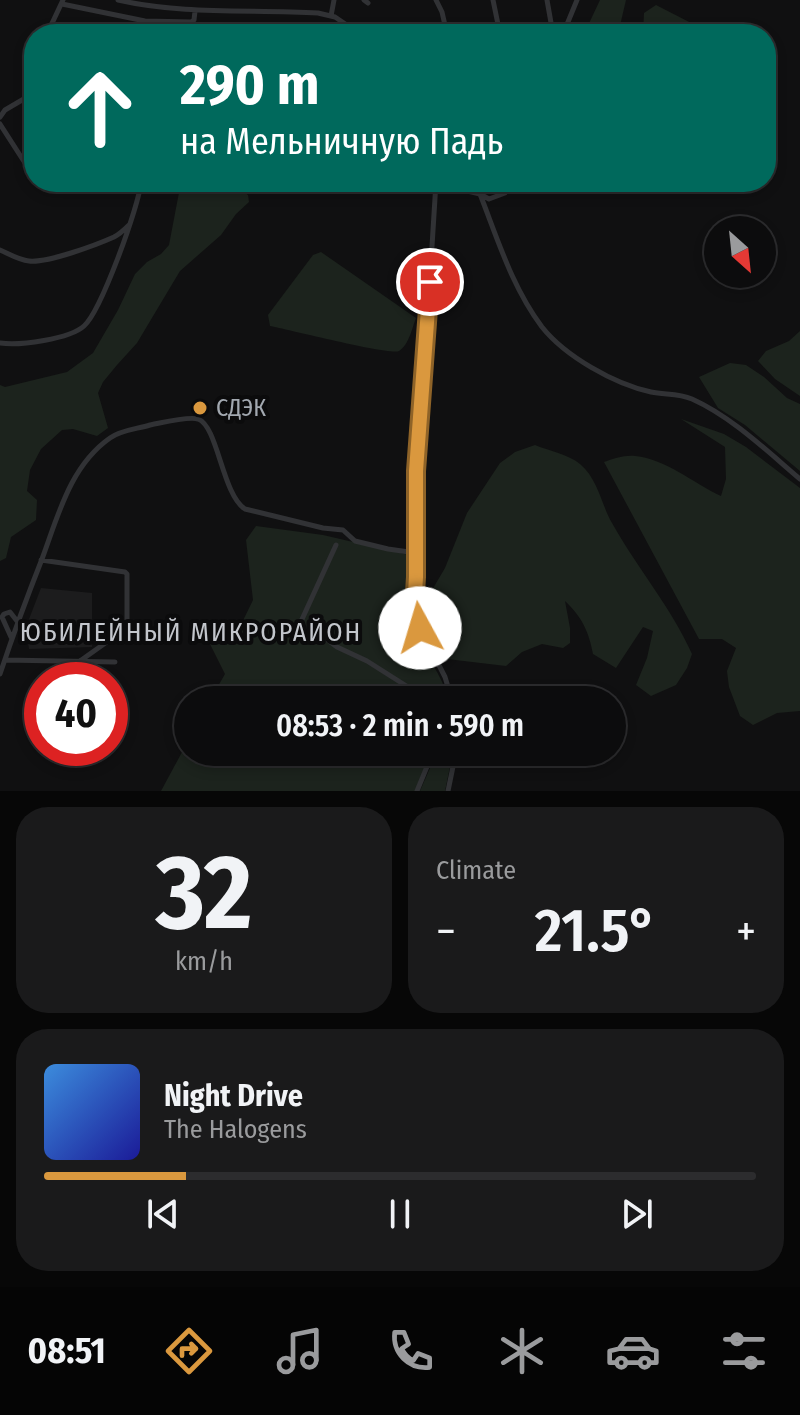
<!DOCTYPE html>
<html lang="en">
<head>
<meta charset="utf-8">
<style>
	:root { --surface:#0c0c0d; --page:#1a1a1b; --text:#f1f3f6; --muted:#9a9b9d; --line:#2c2c2e; --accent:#da983e }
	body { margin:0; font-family:"Fira Sans Condensed",sans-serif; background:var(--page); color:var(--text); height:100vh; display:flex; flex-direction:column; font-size:30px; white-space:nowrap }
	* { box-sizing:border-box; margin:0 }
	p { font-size:26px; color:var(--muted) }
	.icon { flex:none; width:44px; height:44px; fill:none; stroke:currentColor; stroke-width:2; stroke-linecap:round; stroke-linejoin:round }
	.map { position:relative; height:791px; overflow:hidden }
	.details { display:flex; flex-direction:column; gap:16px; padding:16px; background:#070707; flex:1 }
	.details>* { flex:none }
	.banner { position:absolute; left:24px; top:24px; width:752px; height:168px; border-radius:32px; box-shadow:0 4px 12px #0003,0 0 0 2px var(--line); background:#00695c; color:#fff; overflow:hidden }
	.needle { width:52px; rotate:153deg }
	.buttons { position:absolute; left:704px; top:216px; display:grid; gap:16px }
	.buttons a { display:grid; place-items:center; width:72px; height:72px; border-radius:50%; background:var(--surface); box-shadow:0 4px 12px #0003,0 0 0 2px var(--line); font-size:40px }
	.speed { position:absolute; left:24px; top:662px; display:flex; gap:16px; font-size:40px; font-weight:700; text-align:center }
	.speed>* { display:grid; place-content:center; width:104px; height:104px; border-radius:50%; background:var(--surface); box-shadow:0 4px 12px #0003,0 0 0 2px var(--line); line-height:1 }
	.speed .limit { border:12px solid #d22; background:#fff; color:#111 }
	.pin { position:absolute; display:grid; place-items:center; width:68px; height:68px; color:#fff; margin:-34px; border:4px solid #fff; border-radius:50%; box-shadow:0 2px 8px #0007 }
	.me { position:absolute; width:88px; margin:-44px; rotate:354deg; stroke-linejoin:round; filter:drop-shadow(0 0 6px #0008) }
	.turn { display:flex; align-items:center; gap:28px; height:168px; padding:0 24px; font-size:36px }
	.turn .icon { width:104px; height:104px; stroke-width:2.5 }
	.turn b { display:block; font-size:56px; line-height:68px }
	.big { font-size:60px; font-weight:600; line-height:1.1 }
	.details .tile { flex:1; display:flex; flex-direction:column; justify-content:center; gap:12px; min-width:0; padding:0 28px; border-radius:32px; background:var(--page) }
	.details .dial { align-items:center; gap:0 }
	.dial b { font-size:104px; line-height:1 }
	.song { display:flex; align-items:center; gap:24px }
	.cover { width:96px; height:96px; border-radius:12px; background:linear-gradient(135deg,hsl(210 70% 55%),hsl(240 70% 35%)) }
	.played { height:8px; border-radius:4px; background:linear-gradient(90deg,var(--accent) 20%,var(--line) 20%) }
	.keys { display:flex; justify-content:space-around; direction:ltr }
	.heat { display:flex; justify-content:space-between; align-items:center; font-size:44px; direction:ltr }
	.details .tiles { flex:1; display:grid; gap:16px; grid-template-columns:1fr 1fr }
	.tile:last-child { grid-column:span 2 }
	.trip { position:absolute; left:174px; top:686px; width:452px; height:80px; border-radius:40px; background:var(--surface); box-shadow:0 4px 12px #0003,0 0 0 2px var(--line); font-weight:600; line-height:80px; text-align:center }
	.menu { display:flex; height:128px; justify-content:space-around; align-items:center; background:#050505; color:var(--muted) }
	.menu .icon { width:56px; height:56px }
	.menu .selected { color:var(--accent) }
	.menu b { font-size:36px; color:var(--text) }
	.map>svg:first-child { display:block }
</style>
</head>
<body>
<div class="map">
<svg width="800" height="791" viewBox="0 0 800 791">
	<rect width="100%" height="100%" fill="#101011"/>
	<!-- built -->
	<path fill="#1c1c1d" d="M41,588L92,593V647L29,649L26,627Z"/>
	<!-- green -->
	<path fill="#1c231d" d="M600,0H626L618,34H584Z
		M656,5L695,25L690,34H643L644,13Z
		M181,182H229L248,195L249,202L236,214L221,235L180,271L137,343L117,365L103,382L98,393L108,428L97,436L73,429L62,430L41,449L30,470L27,491L37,500L36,520L11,537L6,558L0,561V385L5,387L67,372L93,353L118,310L135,274L147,262L161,254L169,245Z
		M321,252L416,318C412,328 409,345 399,351C392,356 287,329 270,326L268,315L313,255Z
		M800,331V396L775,379L758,361L766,351L789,341Z
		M730,363L746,365L764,377L787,398L800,404V471L745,425L718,408L699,377Z
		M681,419L724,434L746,447L800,488V711L777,713L753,725L740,716L729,687L727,671L736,648L722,639H699L604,462C613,459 624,455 635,456C666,459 693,483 721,496L726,479L725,447Z
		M535,445C549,451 568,454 580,464C598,479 601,504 612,523C637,568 671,607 692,654L687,668L676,685L651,696L636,685L647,658L653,631L643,627L616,668L593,654C589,632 582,617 565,601L570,628V643L563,648L542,644L522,652L506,666L447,659C432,642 426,629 422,607L445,568L467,513L500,463L515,452Z
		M256,526L323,535L409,555C410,580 407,607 416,631C425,655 442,675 449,700H210L225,674L209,642L226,630L236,635L253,600L246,540Z
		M188,741V752H431L415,791H161Z
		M435,752H453L445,791H420L430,768Z"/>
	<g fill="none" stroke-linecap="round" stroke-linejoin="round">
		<!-- minor -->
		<path stroke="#313235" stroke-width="5" d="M118,0C184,15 251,9 318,13L335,17L360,34
			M364,0L368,3
			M436,0L442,12L447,34
			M493,0L500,34
			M547,0L553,34
			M62,4L145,21L191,22L194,20L195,11
			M331,16L334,0
			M47,34L63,0
			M563,34L577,0
			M34,93L32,86L34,75
			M0,117L5,110L34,93
			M0,124L25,163L34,172
			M436,182L424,375L417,446L416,577L414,609L420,628L445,677L452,700
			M435,190L459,189L480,194C498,240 512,287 542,327C565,356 614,384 651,392C665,395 678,393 692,399C732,417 767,451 800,479
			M480,194L489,199L505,193L513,182
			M0,250C9,254 19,260 29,261C48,263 96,245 114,237C120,234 124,230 129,225
			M0,343C19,346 70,339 84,326C101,311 139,206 141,182
			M336,545L298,628L325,638L337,647L367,661L419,694L435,700
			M41,560L125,572L127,574V623L125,629L80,661
			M11,637L2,617L4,614L10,612L17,621
			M5,660L115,662
			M0,674C13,635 27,597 42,559C58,516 70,466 110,438C121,430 137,429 150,425C161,423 188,416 198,419C218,426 222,494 245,509L323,528L343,530L355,541L388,549L416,553
			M417,791L433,752
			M448,791L456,752"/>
	</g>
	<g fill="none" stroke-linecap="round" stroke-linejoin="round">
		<!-- route casing -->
		<g stroke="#8e6328" stroke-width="20">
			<path id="route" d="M420,628L414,609L416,577V471L430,282"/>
		</g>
		<!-- route -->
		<use href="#route" stroke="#da983e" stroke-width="14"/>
	</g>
	<!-- markers -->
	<circle fill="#da983e" stroke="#0b0b0c" stroke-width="3" cx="200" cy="408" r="8"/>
	<g text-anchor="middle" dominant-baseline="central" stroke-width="8" stroke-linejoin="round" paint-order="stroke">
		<!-- poi labels -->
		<g font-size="24" fill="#a2a8b0" stroke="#0b0b0c" text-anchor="start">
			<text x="216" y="408">СДЭК</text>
		</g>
		<!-- neighbourhood labels -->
		<g font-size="26" letter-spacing="2" fill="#c3c6cc" stroke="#0b0b0c">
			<text x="191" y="632">ЮБИЛЕЙНЫЙ МИКРОРАЙОН</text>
		</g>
	</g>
</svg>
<div class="buttons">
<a><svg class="needle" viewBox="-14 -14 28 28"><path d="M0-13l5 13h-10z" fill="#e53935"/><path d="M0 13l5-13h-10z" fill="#9a9b9d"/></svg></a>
</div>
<div class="speed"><div class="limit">40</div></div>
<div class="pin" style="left:430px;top:282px;background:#d93025"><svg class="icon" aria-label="arrive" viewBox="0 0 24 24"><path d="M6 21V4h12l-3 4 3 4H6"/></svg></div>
<svg class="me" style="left:420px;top:628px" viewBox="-20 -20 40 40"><circle r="19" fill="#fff"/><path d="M0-13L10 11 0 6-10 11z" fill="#da983e"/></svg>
<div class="trip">08:53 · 2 min · 590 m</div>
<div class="banner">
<div class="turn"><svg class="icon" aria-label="ahead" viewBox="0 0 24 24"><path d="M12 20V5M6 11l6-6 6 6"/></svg><div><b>290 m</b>на Мельничную Падь</div></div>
</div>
</div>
<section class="details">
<div class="tiles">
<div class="tile dial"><b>32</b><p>km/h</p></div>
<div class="tile"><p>Climate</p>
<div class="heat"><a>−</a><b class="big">21.5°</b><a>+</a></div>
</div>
<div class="tile">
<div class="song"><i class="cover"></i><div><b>Night Drive</b><p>The Halogens</p></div></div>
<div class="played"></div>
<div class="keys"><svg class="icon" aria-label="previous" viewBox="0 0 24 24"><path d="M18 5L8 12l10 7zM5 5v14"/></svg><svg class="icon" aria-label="pause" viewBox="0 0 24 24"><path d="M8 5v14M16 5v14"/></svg><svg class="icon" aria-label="next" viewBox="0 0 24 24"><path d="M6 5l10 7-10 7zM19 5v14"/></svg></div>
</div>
</div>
</section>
<nav class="menu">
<b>08:51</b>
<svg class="icon selected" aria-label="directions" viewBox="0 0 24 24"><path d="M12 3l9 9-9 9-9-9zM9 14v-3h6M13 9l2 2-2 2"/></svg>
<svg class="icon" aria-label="music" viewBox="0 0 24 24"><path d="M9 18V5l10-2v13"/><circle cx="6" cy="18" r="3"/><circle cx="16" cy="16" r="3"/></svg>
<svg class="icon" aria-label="phone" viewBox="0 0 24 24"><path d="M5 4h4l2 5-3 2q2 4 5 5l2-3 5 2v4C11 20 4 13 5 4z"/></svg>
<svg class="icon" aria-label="climate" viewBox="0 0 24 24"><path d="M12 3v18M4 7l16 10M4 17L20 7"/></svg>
<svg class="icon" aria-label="car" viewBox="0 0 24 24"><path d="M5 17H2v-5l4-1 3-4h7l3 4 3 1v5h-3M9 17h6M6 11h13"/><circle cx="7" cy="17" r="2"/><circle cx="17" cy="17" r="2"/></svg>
<svg class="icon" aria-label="filters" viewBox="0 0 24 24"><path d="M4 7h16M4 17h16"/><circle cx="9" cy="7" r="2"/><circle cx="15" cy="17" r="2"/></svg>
</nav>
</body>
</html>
